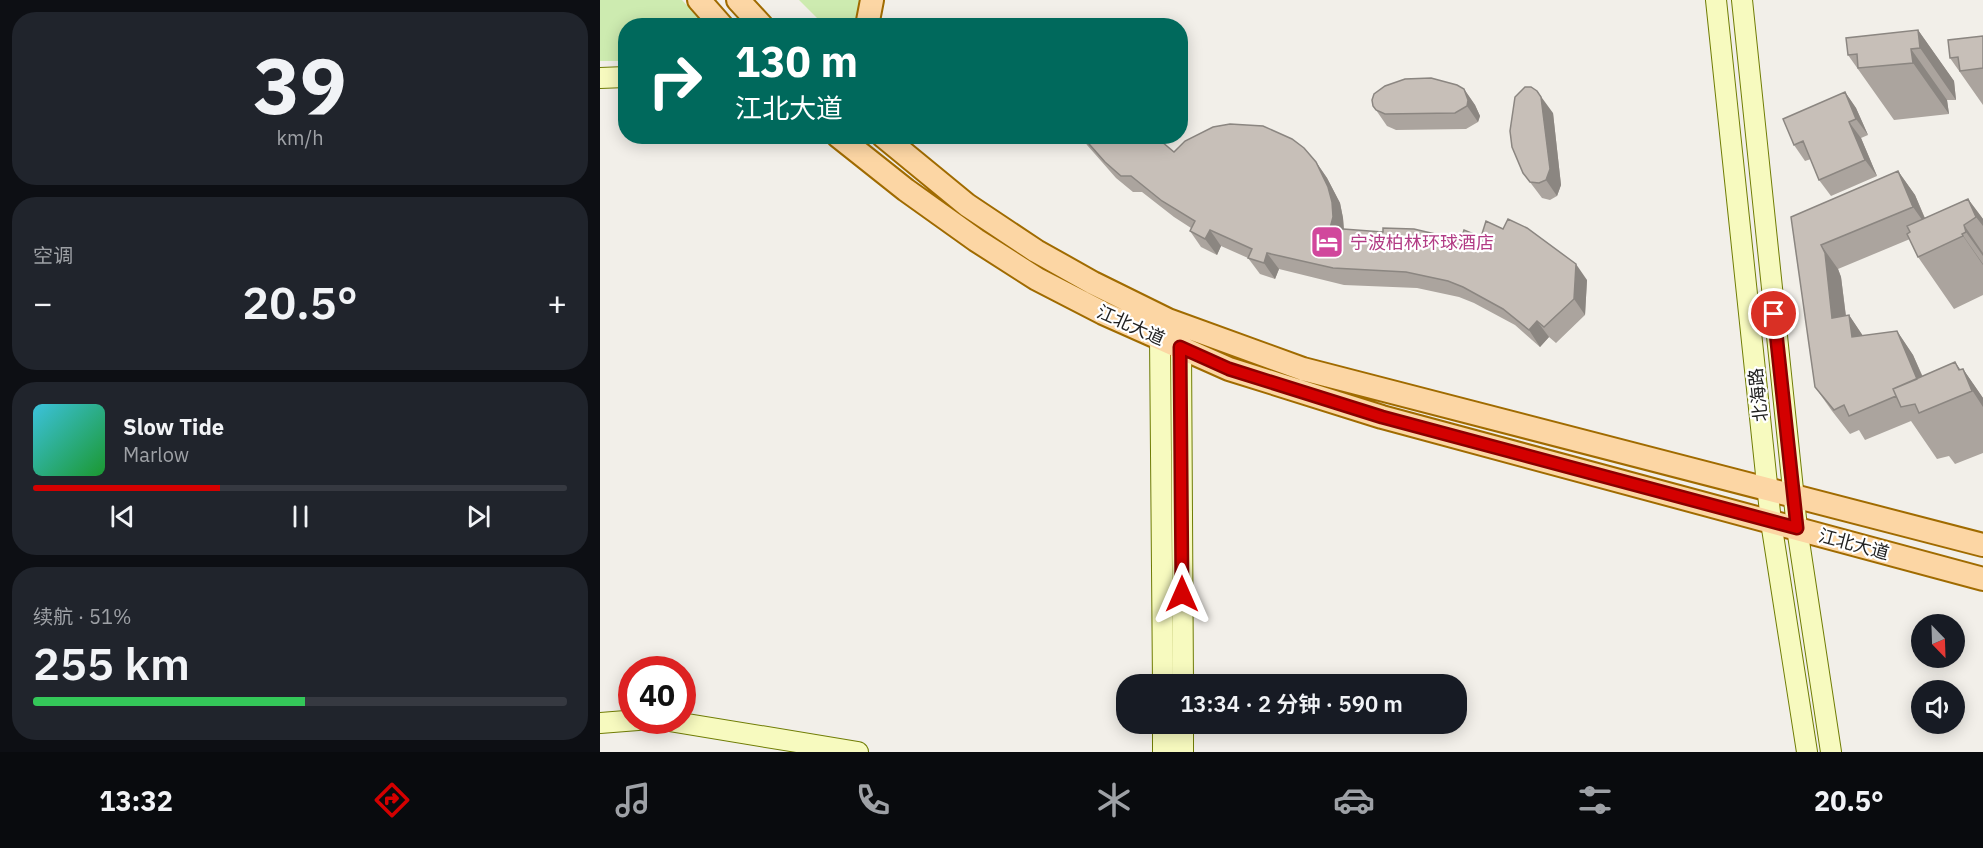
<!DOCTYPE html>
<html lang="zh">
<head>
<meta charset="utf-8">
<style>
	:root { --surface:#171b24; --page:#20242c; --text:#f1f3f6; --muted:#9ea1a6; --line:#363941; --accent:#d40000 }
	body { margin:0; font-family:"IBM Plex Sans","Noto Sans SC",sans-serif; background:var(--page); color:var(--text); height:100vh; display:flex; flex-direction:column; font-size:22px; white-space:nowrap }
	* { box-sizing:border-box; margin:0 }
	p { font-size:20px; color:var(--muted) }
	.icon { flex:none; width:33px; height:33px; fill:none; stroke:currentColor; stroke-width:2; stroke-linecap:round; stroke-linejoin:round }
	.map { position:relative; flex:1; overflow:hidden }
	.side { display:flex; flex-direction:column; gap:12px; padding:12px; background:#0d0f14; width:600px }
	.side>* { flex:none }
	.banner { position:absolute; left:18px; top:18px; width:570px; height:126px; border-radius:24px; box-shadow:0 3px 15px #0003; background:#00695c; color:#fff; overflow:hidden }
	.needle { width:39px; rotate:157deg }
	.buttons { position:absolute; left:1311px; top:614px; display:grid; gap:12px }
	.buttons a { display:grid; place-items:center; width:54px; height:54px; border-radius:50%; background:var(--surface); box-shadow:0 3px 15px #0003; font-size:30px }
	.speed { position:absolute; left:18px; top:656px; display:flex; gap:12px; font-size:30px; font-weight:700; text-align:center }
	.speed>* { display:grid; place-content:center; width:78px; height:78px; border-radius:50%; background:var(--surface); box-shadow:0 3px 15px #0003; line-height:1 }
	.speed .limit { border:9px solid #d22; background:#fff; color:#111 }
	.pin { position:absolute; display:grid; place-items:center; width:51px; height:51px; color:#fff; margin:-26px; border:3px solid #fff; border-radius:50%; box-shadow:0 2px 6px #0007 }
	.me { position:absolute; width:66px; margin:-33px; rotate:0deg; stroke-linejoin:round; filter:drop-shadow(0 0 4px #0008) }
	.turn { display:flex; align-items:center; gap:21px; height:126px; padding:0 18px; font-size:27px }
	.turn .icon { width:78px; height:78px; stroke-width:2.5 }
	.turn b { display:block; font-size:42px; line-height:51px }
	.big { font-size:45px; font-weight:600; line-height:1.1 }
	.side .card { flex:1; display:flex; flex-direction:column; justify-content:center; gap:9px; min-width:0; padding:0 21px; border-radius:24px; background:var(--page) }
	.side .dial { align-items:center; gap:0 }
	.dial b { font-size:78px; line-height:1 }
	.song { display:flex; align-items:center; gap:18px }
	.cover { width:72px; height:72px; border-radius:9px; background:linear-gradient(135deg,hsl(190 70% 55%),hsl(130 70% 35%)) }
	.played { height:6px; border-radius:3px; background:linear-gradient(90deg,var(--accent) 35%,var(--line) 35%) }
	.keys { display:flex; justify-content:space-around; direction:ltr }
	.heat { display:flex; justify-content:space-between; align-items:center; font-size:33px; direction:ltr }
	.charge { height:9px; border-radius:4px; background:linear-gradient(90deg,#34c759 51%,var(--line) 0) }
	.trip { position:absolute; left:516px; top:674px; width:351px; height:60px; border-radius:24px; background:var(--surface); box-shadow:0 3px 15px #0003; font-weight:600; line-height:60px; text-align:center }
	.menu { display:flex; height:96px; justify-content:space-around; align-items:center; background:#090b0e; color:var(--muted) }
	.menu .icon { width:42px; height:42px }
	.menu .on { color:var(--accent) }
	.menu b { font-size:27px; color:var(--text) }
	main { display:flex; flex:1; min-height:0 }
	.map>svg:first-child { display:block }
</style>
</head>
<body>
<main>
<section class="side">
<div class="card dial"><b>39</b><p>km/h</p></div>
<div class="card"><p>空调</p>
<div class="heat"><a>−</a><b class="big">20.5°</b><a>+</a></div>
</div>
<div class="card">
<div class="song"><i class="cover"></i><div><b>Slow Tide</b><p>Marlow</p></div></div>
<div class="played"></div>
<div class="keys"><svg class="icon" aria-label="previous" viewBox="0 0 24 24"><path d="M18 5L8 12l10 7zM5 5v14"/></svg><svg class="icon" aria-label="pause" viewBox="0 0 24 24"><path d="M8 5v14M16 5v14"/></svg><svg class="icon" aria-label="next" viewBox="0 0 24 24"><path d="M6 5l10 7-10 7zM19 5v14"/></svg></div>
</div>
<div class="card"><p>续航 · 51%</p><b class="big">255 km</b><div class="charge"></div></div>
</section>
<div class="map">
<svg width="1383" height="752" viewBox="0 0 1383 752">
	<rect width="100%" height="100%" fill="#f2efe9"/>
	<!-- grass -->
	<path fill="#cdebb0" d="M0,0H82L105,25L26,26L25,61H0Z
		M199,0H265L260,25H224Z"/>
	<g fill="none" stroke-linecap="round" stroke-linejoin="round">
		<!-- secondary casing -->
		<g stroke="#707d05" stroke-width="22">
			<path id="secondary" d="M1116,0L1171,522L1207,752
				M1142,0L1197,528L1231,752
				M0,78L26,77
				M575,336L581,347L583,684
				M563,684L560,338L566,325
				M63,720L258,752
				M0,723L38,720
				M563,723V752
				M583,723V752"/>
		</g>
		<!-- primary casing -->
		<g stroke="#a06b00" stroke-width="26">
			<path id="primary" d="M99,0L122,26
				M138,0L162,26
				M267,26L272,0
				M238,136L306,190L376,240L437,279L503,313L629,369L782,417L1383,579
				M283,136L367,205L436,251L493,283L568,320L703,369L1383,545"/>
		</g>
		<!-- secondary -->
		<use href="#secondary" stroke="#f7fabf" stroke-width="20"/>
		<!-- primary -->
		<use href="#primary" stroke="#fcd6a4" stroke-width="22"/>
	</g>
	<!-- wall -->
	<path fill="#aba49e" d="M1318,30L1354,81L1356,100H1347L1349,114L1294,120L1248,55Z
		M1383,36V105L1350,58Z
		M864,89L875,105L880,116L878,122L866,129L796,130L787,126L776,110Z
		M1245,92L1256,108L1268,135L1261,138L1277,176L1231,196L1219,180L1211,159L1205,161L1194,145Z
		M953,113L961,185L957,196L950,200L942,198L923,173Z
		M481,136H546L550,140L574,152L716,162L727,178L740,203L743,218L744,229L987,280L985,315L956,343L949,337L940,347L915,325L874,303L859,297L817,288L744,285L679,269L675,279L660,274L648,258L621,246L617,255L601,247L590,231L591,228L574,217L542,192H533L516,178L487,145Z
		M1298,171L1315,195L1325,218L1368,199L1383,219V295L1354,309L1318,257L1310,239L1238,269L1241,277L1246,316L1249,315L1263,336L1297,331L1313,355L1323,377L1363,369L1383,398V453L1355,464L1349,456L1337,459L1311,421L1265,440L1259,430L1250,434L1232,411L1215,387L1191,217Z"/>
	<!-- shaded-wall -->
	<path fill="#8b8681" d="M1318,30L1354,81L1356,100L1320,48Z
		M1311,49L1347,100L1349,114L1313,63Z
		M864,89L875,105L880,116L878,122L867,106Z
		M937,91L953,113L961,185L957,196L946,180Z
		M1245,92L1256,108L1268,135L1256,119Z
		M1249,122L1261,138L1277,176L1265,160Z
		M716,162L727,178L740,203L743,218L744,233L730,228Z
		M1298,171L1315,195L1330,231L1313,207Z
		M1368,199L1383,219V226L1376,217Z
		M1364,225L1383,253V256L1366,232Z
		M610,230L621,246L617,255L605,239Z
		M1362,234L1383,264V265L1363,236Z
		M1221,245L1238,269L1241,277L1249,342L1232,318Z
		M667,253L679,269L675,279L664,263Z
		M976,264L987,280L985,315L974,299Z
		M1249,315L1265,339L1252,337Z
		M937,321L949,337L940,347L929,330Z
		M1297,331L1313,355L1335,406L1320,386Z
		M1355,362L1367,379L1363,369L1383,398V407L1359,370Z"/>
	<!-- building -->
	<path fill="#c7bfb8" stroke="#8b8681" stroke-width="1.5" d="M1318,30L1320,48L1311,49L1313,63L1258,68L1257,54L1248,55L1246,38Z
		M1383,36V68L1360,71L1358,57L1350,58L1348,40Z
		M831,78L857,85L864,89L868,100L867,106L855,113L785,114L776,110L773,106L772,100L774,94L785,86L805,79Z
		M925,87H931L937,91L941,97L950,169L946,180L939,183L930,182L923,173L912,147L910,131L915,97Z
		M1245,92L1256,119L1249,122L1265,160L1219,180L1203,141L1194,145L1183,119Z
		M630,124L663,126L692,139L704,148L716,162L728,187L732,202L733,217L730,228L783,232V228L814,229L861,240L864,230L881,237L886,221L903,229L908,219L927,228L976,264L974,299L944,327L937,321L929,330L903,309L863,287L848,281L806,272L733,268L667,253L664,263L648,258L652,249L610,230L605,239L590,231L595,221L562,201L531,176H521L505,162L482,136H546L550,140L555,136L574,152L585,141L613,127Z
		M1298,171L1313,207L1221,245L1225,253L1232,318L1249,315L1252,337L1297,331L1317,379L1293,389L1296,396L1249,416L1244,405L1234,410L1215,387L1191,217Z
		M1368,199L1376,217L1364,225L1366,232L1362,234L1363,236L1318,257L1307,234L1310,232L1307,226Z
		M1355,362L1359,370L1363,369L1372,391L1319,413L1315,404L1301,407L1293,389Z"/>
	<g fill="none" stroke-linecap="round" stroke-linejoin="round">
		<!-- route casing -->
		<g stroke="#8a0000" stroke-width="15">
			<path id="route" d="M582,594L580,347L629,369L782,417L1197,528L1174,314"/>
		</g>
		<!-- route -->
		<use href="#route" stroke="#d40000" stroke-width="10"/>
	</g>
	<!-- icons -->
	<defs>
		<g id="hotel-square" transform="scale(1.725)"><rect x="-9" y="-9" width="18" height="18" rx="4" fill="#d1479c" stroke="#fff"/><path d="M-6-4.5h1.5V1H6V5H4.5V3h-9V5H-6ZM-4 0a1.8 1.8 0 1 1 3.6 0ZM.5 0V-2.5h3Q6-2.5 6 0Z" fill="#fff"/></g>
	</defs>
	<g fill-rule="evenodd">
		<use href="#hotel-square" x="727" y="242"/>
	</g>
	<g text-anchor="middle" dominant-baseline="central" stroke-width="4.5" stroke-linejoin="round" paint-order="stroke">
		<!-- hotel labels -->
		<g font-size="18" fill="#b23c85" stroke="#fff" text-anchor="start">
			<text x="750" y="242">宁波柏林环球酒店</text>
		</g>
		<!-- street labels -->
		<g font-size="18" fill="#222" stroke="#fff">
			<text transform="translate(531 325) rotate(24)">江北大道</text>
			<text transform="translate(1158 395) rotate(-96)">北海路</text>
			<text transform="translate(1254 544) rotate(15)">江北大道</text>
		</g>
	</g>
</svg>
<div class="buttons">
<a><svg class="needle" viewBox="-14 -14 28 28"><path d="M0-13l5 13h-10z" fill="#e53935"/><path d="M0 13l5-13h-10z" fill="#9ea1a6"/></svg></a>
<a><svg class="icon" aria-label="sound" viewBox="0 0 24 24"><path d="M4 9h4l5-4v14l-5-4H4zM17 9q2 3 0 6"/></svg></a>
</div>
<div class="speed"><div class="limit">40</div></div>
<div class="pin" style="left:1174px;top:314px;background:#d93025"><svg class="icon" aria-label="arrive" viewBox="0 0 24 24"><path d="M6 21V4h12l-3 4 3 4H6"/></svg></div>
<svg class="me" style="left:582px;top:594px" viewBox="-20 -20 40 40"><path d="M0-17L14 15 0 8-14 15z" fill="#d40000" stroke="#fff" stroke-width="4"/></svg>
<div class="trip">13:34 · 2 分钟 · 590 m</div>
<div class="banner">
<div class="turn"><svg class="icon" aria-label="right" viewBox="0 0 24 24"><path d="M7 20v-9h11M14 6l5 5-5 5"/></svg><div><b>130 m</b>江北大道</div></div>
</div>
</div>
</main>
<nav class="menu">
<b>13:32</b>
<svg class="icon on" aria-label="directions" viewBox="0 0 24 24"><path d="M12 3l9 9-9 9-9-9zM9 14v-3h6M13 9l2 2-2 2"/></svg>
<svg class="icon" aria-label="music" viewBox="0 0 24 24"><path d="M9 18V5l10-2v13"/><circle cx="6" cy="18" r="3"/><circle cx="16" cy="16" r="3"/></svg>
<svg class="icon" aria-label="phone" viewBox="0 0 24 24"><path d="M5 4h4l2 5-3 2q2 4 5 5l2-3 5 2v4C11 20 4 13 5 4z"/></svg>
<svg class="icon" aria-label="climate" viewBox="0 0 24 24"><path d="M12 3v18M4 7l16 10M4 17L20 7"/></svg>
<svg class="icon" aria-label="car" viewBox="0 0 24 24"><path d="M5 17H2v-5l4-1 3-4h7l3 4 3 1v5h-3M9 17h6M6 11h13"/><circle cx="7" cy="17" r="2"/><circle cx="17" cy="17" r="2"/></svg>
<svg class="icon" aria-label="filters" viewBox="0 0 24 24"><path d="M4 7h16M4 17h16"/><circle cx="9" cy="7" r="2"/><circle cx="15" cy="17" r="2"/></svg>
<b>20.5°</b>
</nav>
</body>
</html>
